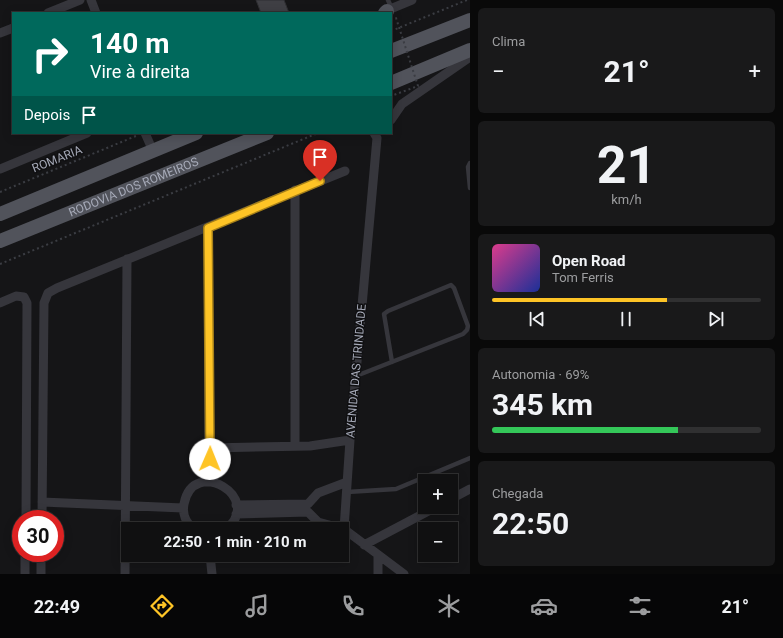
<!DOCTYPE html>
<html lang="pt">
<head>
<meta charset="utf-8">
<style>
	:root { --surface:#101011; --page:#19191a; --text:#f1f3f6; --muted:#9c9d9f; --line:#303031; --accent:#fec426 }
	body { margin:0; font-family:Roboto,sans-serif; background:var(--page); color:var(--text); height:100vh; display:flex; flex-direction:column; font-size:15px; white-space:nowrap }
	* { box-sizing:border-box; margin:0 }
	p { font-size:13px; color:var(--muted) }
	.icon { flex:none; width:22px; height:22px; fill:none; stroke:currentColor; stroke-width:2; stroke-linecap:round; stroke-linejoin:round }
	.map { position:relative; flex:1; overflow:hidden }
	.panel { display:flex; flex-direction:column; gap:8px; padding:8px; background:#090909; width:313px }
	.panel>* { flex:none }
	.top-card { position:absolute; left:12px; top:12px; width:380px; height:122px; border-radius:0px; box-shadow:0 2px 10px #0003,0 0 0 1px var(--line); background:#00695c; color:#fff; overflow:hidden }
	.fabs { position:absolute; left:418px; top:474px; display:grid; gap:8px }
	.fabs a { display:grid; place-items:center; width:40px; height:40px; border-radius:0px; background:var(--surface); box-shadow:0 2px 10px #0003,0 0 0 1px var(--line); font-size:20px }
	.speed { position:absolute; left:12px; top:510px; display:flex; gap:8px; font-size:20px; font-weight:700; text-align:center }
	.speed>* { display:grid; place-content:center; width:52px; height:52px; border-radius:50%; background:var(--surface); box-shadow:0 2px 10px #0003,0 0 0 1px var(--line); line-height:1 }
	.speed .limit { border:6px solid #d22; background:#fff; color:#111 }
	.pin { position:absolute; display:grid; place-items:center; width:34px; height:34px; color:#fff; margin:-41px -17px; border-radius:50% 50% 50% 0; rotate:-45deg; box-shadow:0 0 4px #0007 }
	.pin .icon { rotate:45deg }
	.me { position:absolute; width:44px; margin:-22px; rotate:1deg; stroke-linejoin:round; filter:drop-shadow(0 0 3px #0008) }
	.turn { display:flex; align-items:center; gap:14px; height:84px; padding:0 12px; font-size:18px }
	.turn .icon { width:52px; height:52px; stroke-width:2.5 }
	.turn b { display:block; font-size:28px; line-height:34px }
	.then { display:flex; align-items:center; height:38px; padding:0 12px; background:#0003; gap:8px; font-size:15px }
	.big { font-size:30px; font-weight:700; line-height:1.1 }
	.panel .card { flex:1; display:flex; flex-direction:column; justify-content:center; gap:6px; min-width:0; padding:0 14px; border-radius:6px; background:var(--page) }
	.panel .dial { align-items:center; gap:0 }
	.dial b { font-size:52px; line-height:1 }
	.song { display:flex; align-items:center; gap:12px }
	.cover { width:48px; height:48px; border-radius:6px; background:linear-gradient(135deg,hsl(330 70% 55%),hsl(230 70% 35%)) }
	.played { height:4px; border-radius:2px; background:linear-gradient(90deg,var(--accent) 65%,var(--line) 65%) }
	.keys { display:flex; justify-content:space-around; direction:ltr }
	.heat { display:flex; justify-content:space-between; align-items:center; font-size:22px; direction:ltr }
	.charge { height:6px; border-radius:3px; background:linear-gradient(90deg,#34c759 69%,var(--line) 0) }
	.trip { position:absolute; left:121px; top:522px; width:228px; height:40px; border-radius:0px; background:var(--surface); box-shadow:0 2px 10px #0003,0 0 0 1px var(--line); font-weight:700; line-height:40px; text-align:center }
	.tab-bar { display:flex; height:64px; justify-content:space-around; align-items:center; background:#060607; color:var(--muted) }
	.tab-bar .icon { width:28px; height:28px }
	.tab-bar .on { color:var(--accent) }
	.tab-bar b { font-size:18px; color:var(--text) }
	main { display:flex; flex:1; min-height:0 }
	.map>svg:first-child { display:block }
</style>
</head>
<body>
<main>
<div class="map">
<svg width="470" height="574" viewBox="0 0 470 574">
	<rect width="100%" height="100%" fill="#151517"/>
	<!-- building -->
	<path fill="#3f3f44" stroke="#2f2f33" d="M256,0H284L289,13H261Z"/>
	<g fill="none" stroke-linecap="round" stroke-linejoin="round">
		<!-- path -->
		<path stroke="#3b3d43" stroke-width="2" stroke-dasharray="2 3" stroke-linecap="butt" d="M391,31L467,0
			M0,192L136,136
			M0,264L318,133"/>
		<!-- service -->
		<path stroke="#36363c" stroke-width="4.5" d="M388,0L392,9
			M470,163L468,167L470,188
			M356,376L463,334L467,330L468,326L454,288L451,285L388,311L384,314L392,362
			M347,492L396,489L470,458"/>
		<!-- minor -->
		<path stroke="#36363c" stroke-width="9" d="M91,0L96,13
			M383,12L412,0
			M48,13L80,0
			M0,33L13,28
			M391,120L402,104L470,57
			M145,133L153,151
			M374,133L377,138L350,440L344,529L404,574
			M0,169L87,133
			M208,228L209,482
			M0,303L16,296L24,297L27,303L26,519
			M295,446V190
			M210,448L310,446L350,440
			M451,499L470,489
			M42,502L183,508
			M236,505L308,504L318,493L347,482
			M236,514L308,512L318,522L344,529
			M42,519L44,303L48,293L57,288L345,171
			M194,529C186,523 182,514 184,504C193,455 265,498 226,529
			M364,545L436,507
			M210,555L212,574
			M25,574V553
			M41,574V553
			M125,574L127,259
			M378,574V556"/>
		<!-- primary -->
		<g stroke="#51535b" stroke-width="14">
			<path d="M385,13L387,11"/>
			<path d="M391,51L470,20"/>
			<path d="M391,83L470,50"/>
			<path d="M0,214L196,133"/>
			<path id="s1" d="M0,241L267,133"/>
		</g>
		<!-- path-bridge -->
		<path stroke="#3b3d43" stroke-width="2" stroke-dasharray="2 3" stroke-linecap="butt" d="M391,20L396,18L418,86L391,96"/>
	</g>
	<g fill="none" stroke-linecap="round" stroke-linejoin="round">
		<!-- route casing -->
		<g stroke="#a57f19" stroke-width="10">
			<path id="route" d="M210,459L208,228L320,181"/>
		</g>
		<!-- route -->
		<use href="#route" stroke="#fec426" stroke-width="7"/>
	</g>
	<g text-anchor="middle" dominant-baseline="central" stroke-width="3" stroke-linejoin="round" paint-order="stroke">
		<!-- street labels -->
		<g font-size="12" fill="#a6aab8" stroke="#101012">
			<text transform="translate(57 159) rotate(-22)">ROMARIA</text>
			<text stroke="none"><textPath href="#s1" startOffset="144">RODOVIA DOS ROMEIROS</textPath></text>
			<text transform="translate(356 371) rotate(-85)">AVENIDA DAS TRINDADE</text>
		</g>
	</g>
</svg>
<div class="fabs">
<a>+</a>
<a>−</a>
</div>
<div class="speed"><div class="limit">30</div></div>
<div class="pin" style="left:320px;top:181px;background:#d93025"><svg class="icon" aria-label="arrive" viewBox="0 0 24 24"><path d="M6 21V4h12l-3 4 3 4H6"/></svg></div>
<svg class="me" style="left:210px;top:459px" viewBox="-20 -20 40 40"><circle r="19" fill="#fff"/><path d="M0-13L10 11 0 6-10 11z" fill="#fec426"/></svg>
<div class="trip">22:50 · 1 min · 210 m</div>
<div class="top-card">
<div class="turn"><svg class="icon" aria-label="right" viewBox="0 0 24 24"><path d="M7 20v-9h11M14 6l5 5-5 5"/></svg><div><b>140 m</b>Vire à direita</div></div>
<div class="then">Depois<svg class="icon" aria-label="arrive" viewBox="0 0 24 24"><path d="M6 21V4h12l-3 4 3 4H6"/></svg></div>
</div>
</div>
<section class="panel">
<div class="card"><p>Clima</p>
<div class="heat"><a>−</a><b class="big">21°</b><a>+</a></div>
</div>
<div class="card dial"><b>21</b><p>km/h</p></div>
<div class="card">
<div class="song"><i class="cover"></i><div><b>Open Road</b><p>Tom Ferris</p></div></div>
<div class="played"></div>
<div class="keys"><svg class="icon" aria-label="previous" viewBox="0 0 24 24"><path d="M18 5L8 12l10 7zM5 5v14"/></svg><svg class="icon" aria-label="pause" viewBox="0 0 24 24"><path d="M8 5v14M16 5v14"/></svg><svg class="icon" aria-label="next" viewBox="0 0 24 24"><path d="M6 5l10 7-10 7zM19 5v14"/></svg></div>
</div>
<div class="card"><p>Autonomia · 69%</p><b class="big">345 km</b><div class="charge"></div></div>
<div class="card"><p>Chegada</p><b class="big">22:50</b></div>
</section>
</main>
<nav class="tab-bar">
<b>22:49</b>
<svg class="icon on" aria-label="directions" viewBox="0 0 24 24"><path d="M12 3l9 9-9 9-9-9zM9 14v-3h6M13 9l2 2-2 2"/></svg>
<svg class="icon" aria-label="music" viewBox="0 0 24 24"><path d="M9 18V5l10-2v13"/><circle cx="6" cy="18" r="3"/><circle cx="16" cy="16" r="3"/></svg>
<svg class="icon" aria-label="phone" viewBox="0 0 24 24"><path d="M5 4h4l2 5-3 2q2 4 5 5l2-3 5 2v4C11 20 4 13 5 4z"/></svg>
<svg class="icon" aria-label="climate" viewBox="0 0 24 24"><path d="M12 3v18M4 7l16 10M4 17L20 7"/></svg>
<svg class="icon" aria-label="car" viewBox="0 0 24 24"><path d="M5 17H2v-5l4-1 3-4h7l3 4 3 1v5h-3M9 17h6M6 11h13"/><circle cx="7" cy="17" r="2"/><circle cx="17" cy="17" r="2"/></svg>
<svg class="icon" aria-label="filters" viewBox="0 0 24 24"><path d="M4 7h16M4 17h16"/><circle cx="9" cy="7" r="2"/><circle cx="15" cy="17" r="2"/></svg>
<b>21°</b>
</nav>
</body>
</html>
